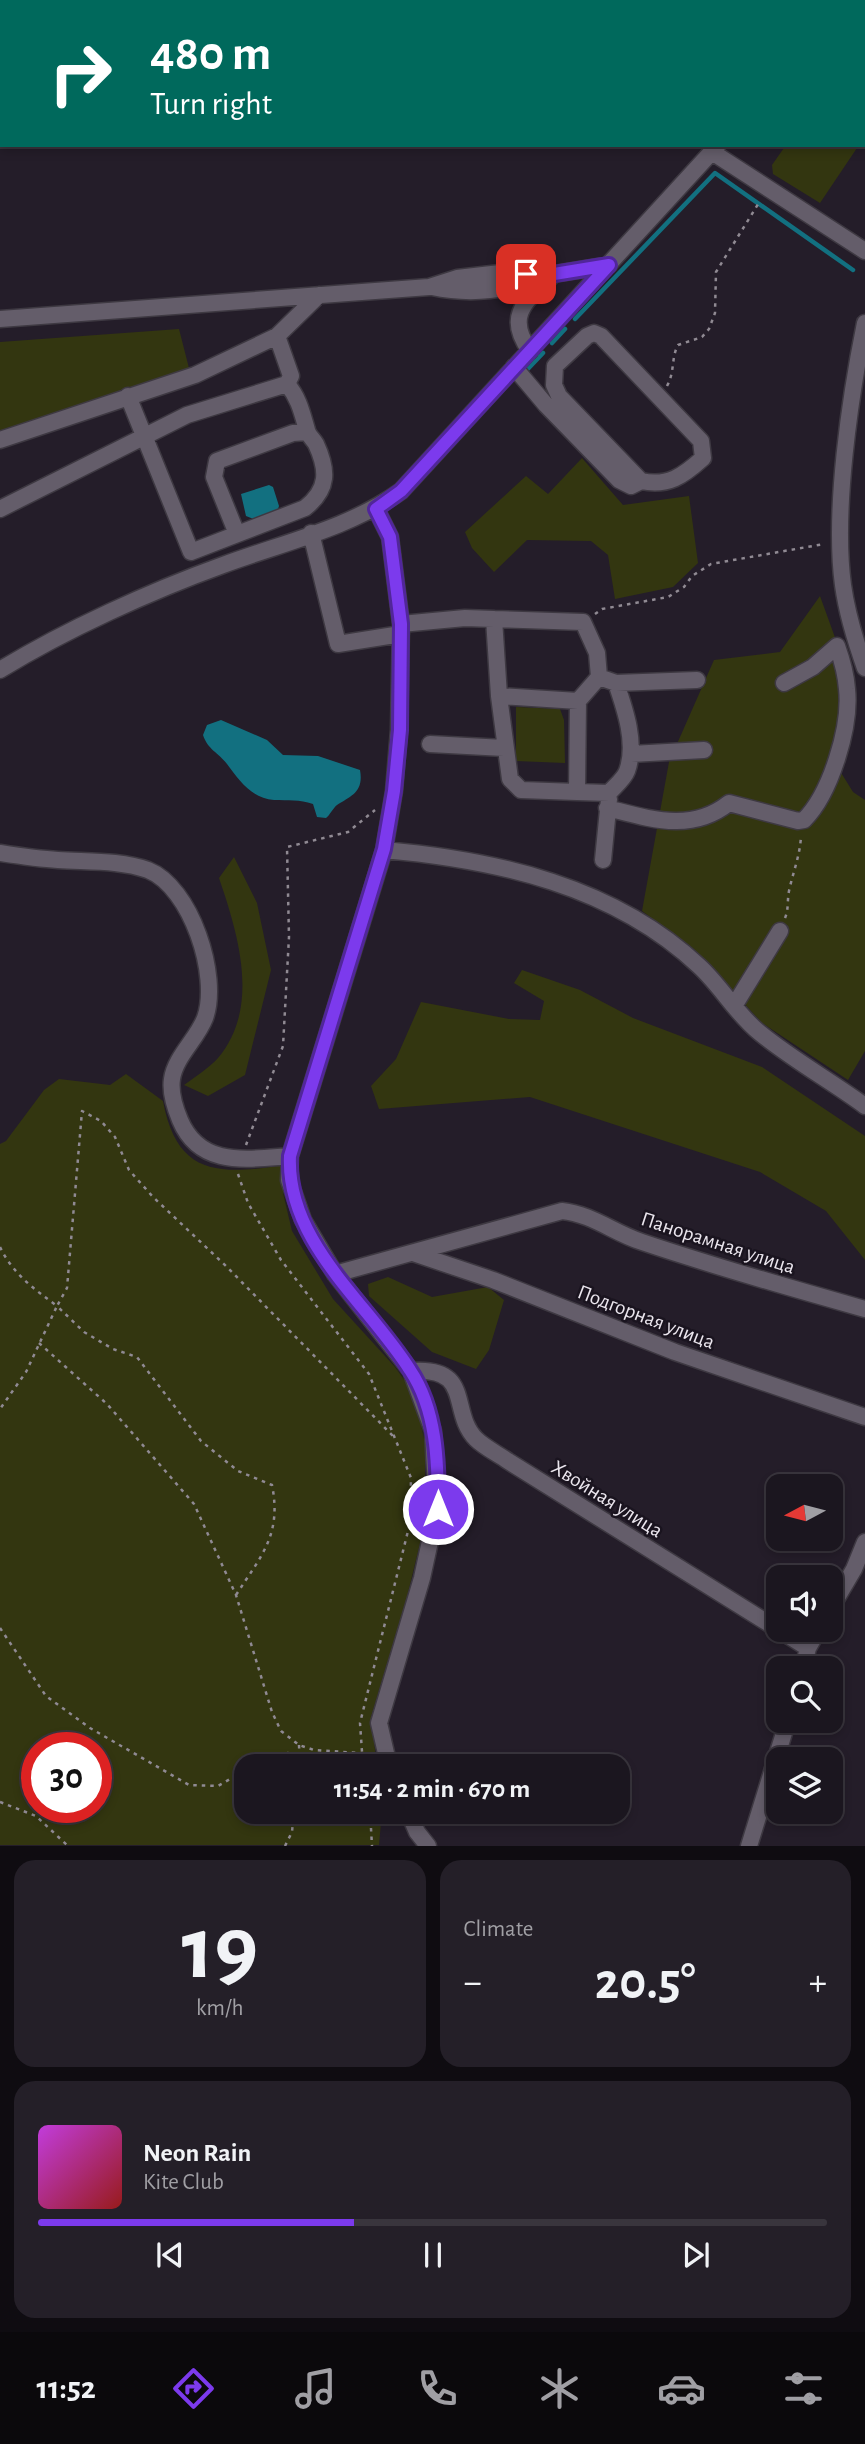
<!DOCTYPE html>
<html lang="en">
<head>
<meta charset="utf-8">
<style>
	:root { --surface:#1b161f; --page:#241f28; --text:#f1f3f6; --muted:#a09fa4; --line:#39353d; --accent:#7c3aed }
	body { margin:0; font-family:"Alegreya Sans",sans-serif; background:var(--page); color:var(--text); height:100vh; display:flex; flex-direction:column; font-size:26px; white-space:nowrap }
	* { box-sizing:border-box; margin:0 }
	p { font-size:23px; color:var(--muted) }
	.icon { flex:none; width:38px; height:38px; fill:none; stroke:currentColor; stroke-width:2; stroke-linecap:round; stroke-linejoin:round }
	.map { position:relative; height:1846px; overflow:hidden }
	.panel { display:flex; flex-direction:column; gap:14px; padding:14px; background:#0f0c11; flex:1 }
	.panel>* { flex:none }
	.top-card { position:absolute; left:0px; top:0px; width:866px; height:147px; box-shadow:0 4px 10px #0003,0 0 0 2px var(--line); background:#00695c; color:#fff; overflow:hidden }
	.needle { width:46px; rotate:263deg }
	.controls { position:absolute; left:766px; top:1474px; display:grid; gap:14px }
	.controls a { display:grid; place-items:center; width:77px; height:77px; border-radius:14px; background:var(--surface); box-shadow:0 4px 10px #0003,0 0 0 2px var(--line); font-size:35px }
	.speed { position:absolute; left:21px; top:1732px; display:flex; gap:14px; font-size:35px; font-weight:700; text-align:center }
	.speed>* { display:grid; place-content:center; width:91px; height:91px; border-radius:50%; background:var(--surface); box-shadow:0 4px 10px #0003,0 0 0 2px var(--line); line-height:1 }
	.speed .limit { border:10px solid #d22; background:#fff; color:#111 }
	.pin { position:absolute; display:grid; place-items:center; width:60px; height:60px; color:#fff; margin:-30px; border-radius:14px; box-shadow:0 4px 10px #0006 }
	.me { position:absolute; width:77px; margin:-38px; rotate:0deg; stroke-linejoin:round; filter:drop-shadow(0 0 5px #0008) }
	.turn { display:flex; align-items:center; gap:24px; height:147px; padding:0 35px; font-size:32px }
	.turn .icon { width:91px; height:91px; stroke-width:2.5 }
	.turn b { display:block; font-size:49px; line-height:60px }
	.big { font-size:52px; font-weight:600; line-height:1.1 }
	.panel .tile { flex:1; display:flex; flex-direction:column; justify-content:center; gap:10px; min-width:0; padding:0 24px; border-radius:21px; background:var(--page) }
	.panel .dial { align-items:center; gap:0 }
	.dial b { font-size:91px; line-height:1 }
	.song { display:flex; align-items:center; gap:21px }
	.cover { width:84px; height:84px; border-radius:10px; background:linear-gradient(135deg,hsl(290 70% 55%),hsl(0 70% 35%)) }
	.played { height:7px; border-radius:4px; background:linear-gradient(90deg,var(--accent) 40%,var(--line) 40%) }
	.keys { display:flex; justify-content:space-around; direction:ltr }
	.heat { display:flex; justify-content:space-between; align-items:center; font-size:38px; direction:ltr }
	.panel .tiles { flex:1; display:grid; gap:14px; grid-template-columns:1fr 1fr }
	.tile:last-child { grid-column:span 2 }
	.trip { position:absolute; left:234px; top:1754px; width:396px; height:70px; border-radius:21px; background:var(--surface); box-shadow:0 4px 10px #0003,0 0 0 2px var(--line); font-weight:600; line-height:70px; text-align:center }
	.tab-bar { display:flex; height:112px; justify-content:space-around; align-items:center; background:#0b090c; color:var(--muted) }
	.tab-bar .icon { width:49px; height:49px }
	.tab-bar .on { color:var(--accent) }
	.tab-bar b { font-size:32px; color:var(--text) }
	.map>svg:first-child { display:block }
</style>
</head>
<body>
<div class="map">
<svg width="865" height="1846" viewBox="0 0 865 1846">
	<rect width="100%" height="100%" fill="#241d29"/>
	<!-- green -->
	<path fill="#333610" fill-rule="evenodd" d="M786,145H859L820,203L773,174L772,165Z
		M179,329L190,372L0,436V342Z
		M582,458L623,505L689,496L698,563L673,587L615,599L608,555L591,541L527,540L494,572L472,548L465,532L526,476L548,494Z
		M820,596L854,690L840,771L853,792L865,800V1051L848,1080L762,1023L694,949L642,911L669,762L714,660L780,652Z
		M516,707L560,709L564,720L565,763L516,761Z
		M234,857L257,903L271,970L245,1075L208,1096L184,1085C195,1077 209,1068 218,1058C261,1007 238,934 219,878Z
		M522,970L580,990L633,1018L762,1067L865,1136V1260L826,1211L760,1172L530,1097L379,1109L371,1086L396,1059L421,1002L509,1019L540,1020L544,1001L514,983Z
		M126,1074L163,1101C177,1176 219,1175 284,1165L283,1193L292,1231L333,1299L395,1367L415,1395L425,1444V1523L407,1597L371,1717L377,1766H247V1811H382L379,1845H0V1144L6,1141L44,1090L59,1079L110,1085ZM37,1748H96V1808H37Z
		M388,1277L432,1297L488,1287L504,1300L489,1350L476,1369L432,1352L369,1296L368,1284Z"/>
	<!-- water -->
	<path fill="#127080" d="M269,485L273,487L279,506L277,512L256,520L246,516L241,494Z
		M221,720L267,740L283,755L318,756L360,770C364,792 351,796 337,805C333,808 330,815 326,818L317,817L313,804C299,799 289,801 274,800C251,798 239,780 227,764C218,752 208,750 203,735L207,725Z"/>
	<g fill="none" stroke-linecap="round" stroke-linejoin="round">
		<!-- stream -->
		<path stroke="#127080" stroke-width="4.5" d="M575,319L715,173L853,270
			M552,343L565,329
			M524,373L543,353"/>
		<!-- minor casing -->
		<g stroke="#3e3942" stroke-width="19">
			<path id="minor" d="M843,2L845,0
				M712,152L865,251
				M432,287C470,295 504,292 539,277
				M0,319L429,287L457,278L509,272L542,276L609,265
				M865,323C850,397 833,511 843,585C847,614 855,640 865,668
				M594,333L601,336L701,441L703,458C683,476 668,487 641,481L559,396L554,385L555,366L587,336Z
				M530,351C504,315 527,300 553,275
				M514,367L546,405L619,480L631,486L641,481
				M128,396L191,552L305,508C329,489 328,470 316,444C313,439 308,435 307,430C302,413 299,398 287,384
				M0,440L195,375L277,336L319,295
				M0,509L187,415L287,384L291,376L277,336
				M376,509L390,537L401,624L399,730L394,791L384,850L290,1156L289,1180L303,1220L335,1274L411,1371L433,1431L437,1509L422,1578L379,1723L389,1766
				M311,533L338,644L401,634
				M237,534L214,477L217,461L293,433L307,432
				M494,619L583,622L597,653L599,677L578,701L577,792L521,790L510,779L499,696L578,701
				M401,624L465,618L494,619L499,696
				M0,670C65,630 151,591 223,565C282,543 350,528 401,491L718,145
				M616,683L697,680
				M430,744L504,748
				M631,754L704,750
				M577,792L609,793C615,786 624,779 627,771C637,744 625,709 616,683L599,677
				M607,808C651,819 691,833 729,803L798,821L804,820C831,793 851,726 847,689C846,675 842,660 837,646L813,667L784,683
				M384,850C497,860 614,886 699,966C721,986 736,1014 760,1033C793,1060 831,1081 865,1106
				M0,853C19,856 39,859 58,860C87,862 120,860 148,870C191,887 220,976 205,1018C197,1039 175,1057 172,1079C170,1092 175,1108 180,1120C200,1168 247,1159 290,1156
				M603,860L609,799
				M734,1006L780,931
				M413,1253L493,1280L675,1352L865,1417
				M335,1274L562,1211C592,1214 614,1233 642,1242C716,1267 790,1288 865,1309
				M411,1371C474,1366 449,1412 476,1439C484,1447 498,1454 508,1461L808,1648
				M831,1608L854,1569L865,1542
				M803,1668L808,1648L819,1629
				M408,1811L417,1832L428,1846
				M749,1846L788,1720"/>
		</g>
		<!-- path -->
		<path stroke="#908a93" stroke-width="2.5" stroke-dasharray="3.5 5" stroke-linecap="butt" d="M667,386C675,372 671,358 678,345L702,337L709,329L715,313L716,272L760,201
			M595,614L602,609L668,597L684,587L692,576L711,564L824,544
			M785,918C789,908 787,901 789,891C793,872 800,856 801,836
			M246,1145L283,1046L289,937L287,847L348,832L375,810
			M238,1174L248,1203L281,1260L369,1374L411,1478L410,1523L360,1723L363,1766
			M0,1247C13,1274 34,1289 57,1306L26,1372L0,1409
			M39,1343L107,1404L194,1504L236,1595L272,1712L281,1731L299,1745L314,1750L360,1753
			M236,1595C261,1556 282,1535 272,1485L238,1471L201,1441L137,1357L113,1349L84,1332L57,1306L67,1288L82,1111L101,1121L115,1137L129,1170L153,1197L226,1266L394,1437
			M0,1628L46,1696L90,1728L189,1785L218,1786L247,1769
			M299,1745L300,1766
			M253,1766L288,1753L298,1756
			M0,1802L36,1816L68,1846
			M370,1811L372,1846
			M285,1846L292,1832L294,1811"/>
		<!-- minor -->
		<use href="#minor" stroke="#645d6a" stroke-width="16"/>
	</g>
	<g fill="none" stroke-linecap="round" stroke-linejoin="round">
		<!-- route casing -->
		<g stroke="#51269a" stroke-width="18">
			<path id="route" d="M438,1509C438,1463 437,1410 410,1370C368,1303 286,1242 290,1156L384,849L394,791L400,730L401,624L390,537L376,509L401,491L609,265L542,276L526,274"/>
		</g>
		<!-- route -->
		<use href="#route" stroke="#7c3aed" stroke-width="12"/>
	</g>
	<g text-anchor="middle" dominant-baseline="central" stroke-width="5" stroke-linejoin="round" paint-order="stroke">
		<!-- street labels -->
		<g font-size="21" fill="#ebe6ee" stroke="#1a141f">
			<text transform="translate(718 1243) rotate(18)">Панорамная улица</text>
			<text transform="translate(646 1317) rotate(21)">Подгорная улица</text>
			<text transform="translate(607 1499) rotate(32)">Хвойная улица</text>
		</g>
	</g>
</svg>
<div class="controls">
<a><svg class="needle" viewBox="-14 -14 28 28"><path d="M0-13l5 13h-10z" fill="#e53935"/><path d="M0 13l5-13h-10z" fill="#a09fa4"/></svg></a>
<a><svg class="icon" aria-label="sound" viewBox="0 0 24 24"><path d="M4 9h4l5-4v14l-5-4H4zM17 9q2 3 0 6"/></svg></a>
<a><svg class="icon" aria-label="search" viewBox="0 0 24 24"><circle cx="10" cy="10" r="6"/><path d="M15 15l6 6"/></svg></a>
<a><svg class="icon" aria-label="layers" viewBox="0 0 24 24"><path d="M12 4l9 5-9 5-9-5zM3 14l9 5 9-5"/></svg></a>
</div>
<div class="speed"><div class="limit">30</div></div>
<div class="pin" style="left:526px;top:274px;background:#d93025"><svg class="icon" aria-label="arrive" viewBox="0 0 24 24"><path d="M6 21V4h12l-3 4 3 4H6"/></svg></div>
<svg class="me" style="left:438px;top:1509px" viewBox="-20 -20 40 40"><circle r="17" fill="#7c3aed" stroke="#fff" stroke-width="3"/><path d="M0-11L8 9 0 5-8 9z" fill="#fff"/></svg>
<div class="trip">11:54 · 2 min · 670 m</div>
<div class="top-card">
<div class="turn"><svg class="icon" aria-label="right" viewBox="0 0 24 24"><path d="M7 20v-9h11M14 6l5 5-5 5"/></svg><div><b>480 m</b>Turn right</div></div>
</div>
</div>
<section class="panel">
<div class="tiles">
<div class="tile dial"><b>19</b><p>km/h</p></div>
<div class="tile"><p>Climate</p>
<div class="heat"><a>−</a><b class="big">20.5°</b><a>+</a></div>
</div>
<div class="tile">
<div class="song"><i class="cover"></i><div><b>Neon Rain</b><p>Kite Club</p></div></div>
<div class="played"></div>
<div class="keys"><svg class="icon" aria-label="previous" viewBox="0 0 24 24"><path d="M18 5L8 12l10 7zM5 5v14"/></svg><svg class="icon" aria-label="pause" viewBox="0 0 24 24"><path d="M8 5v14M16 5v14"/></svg><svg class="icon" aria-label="next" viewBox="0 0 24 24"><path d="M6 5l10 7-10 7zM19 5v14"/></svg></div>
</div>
</div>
</section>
<nav class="tab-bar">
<b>11:52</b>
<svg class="icon on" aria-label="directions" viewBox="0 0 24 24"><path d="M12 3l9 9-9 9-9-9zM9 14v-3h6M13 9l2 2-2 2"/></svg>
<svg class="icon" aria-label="music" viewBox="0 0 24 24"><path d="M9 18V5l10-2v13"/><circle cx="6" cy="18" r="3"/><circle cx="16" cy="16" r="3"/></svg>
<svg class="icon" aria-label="phone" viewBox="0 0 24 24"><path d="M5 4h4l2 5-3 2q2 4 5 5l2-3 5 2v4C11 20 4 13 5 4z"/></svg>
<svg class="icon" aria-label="climate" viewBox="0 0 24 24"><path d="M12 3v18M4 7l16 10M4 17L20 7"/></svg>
<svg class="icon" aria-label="car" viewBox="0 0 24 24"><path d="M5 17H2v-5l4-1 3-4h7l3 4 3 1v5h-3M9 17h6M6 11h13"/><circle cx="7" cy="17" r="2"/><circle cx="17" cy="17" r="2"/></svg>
<svg class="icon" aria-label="filters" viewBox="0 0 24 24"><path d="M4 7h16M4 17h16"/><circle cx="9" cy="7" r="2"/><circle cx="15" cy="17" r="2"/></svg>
</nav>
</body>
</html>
